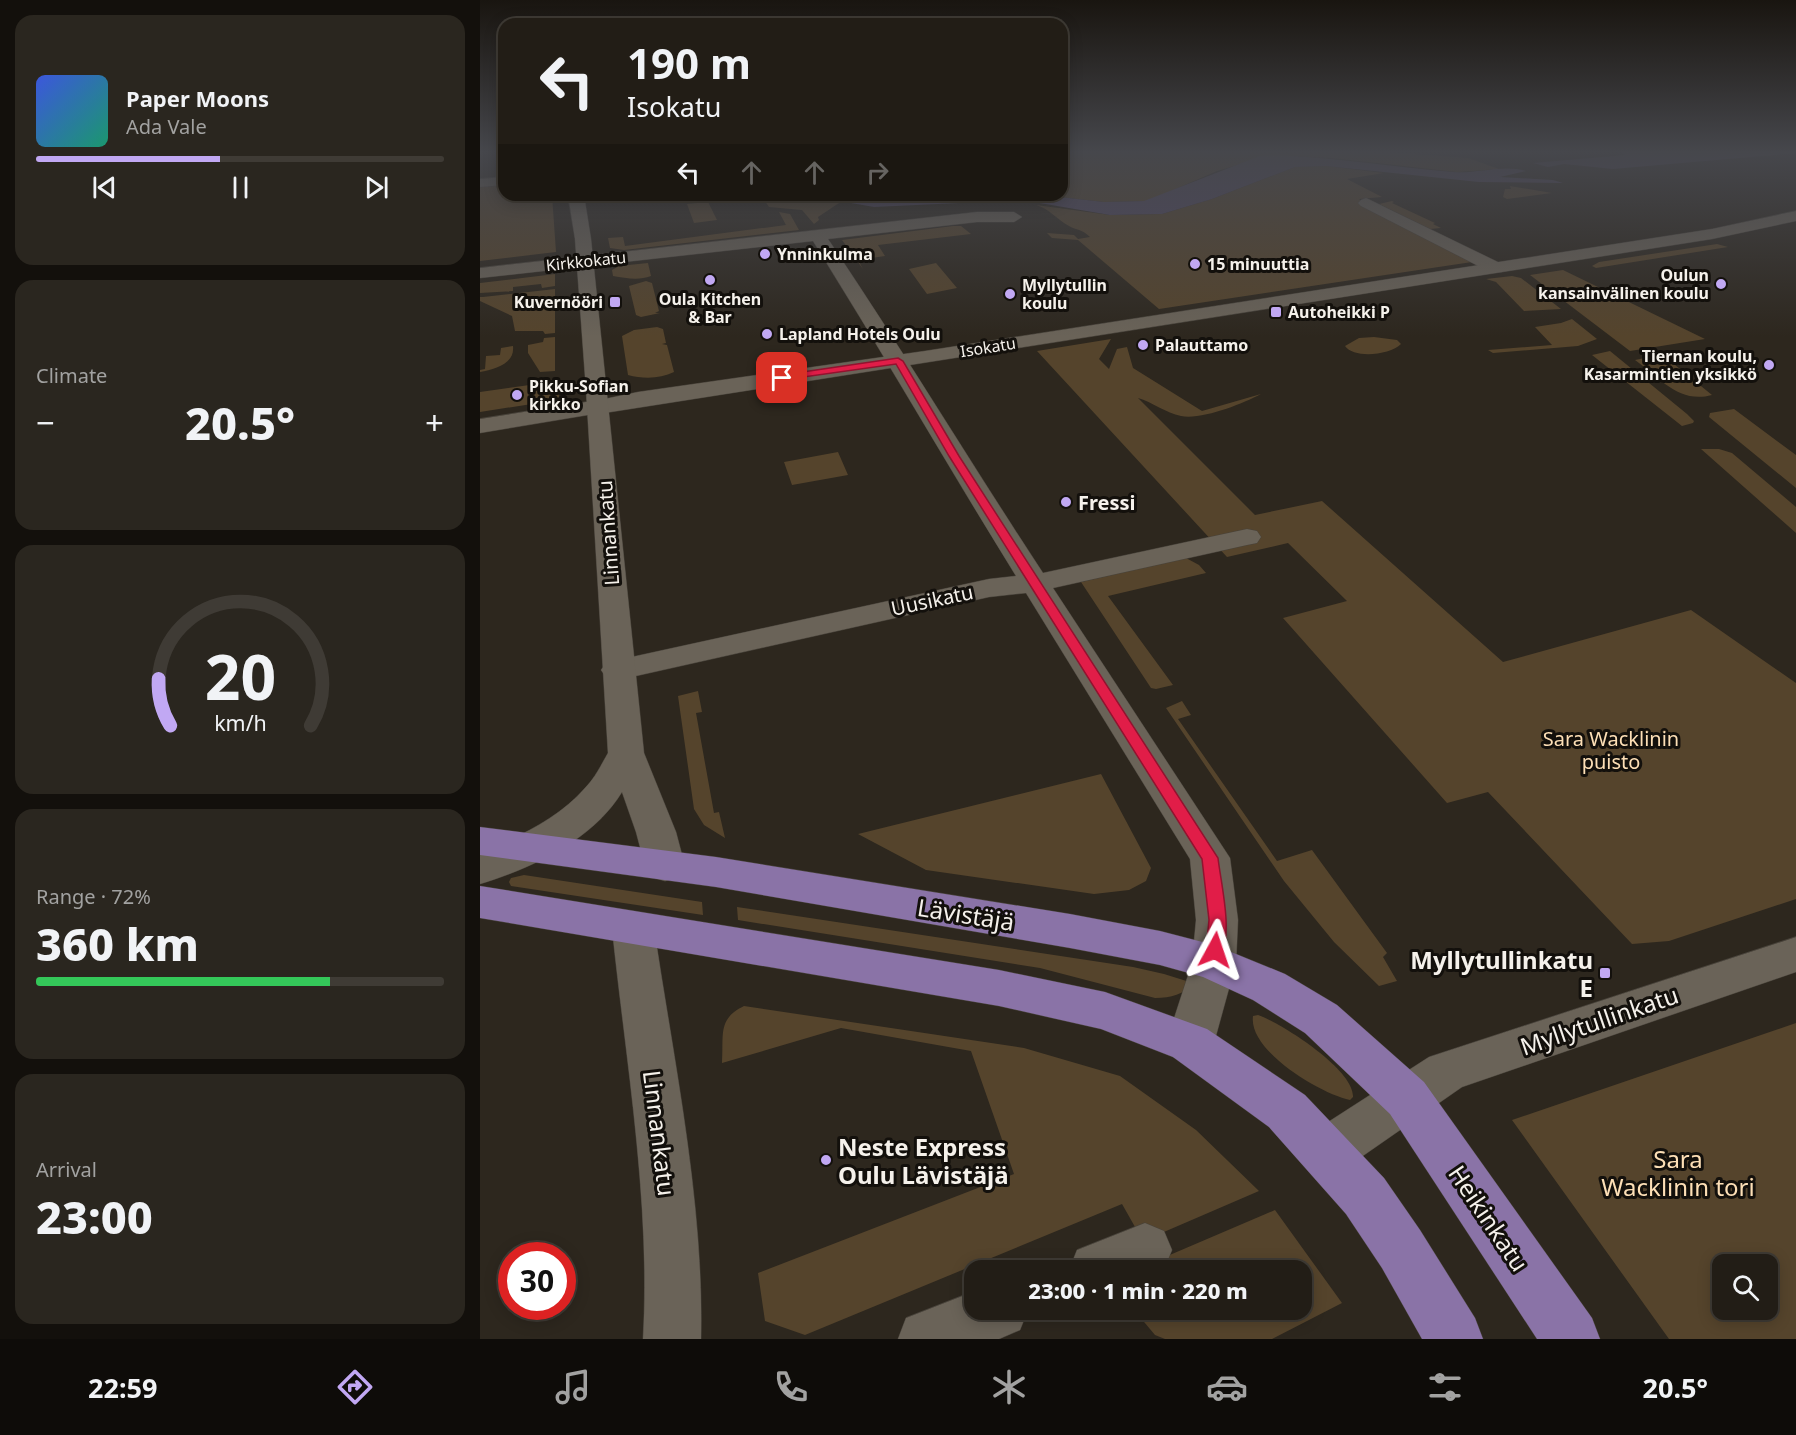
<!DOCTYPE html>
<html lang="en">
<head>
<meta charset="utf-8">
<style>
	:root { --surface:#221d16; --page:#2a261f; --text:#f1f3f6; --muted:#a2a2a1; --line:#3f3b35; --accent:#c1a8f3 }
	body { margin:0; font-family:"Noto Sans",sans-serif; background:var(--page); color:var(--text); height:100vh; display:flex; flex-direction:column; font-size:22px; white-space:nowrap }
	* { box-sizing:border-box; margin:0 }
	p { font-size:20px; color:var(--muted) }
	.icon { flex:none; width:33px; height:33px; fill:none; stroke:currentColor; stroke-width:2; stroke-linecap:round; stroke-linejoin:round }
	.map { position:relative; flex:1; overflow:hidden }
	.sheet { display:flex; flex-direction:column; gap:15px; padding:15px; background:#13100c; width:480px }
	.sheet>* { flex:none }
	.hud { position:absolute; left:18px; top:18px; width:570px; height:183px; border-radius:18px; box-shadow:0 3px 15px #0003,0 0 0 2px var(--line); background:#221d16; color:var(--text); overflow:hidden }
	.controls { position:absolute; left:1232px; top:1254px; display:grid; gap:12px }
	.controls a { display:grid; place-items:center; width:66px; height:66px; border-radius:12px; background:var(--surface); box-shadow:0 3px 15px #0003,0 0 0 2px var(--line); font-size:30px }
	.speed { position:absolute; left:18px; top:1242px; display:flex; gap:12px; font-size:30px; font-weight:700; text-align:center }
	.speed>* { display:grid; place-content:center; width:78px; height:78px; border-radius:50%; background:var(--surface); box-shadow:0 3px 15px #0003,0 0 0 2px var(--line); line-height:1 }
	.speed .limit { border:9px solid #d22; background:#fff; color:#111 }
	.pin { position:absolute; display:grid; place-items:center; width:51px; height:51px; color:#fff; margin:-26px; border-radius:12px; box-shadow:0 3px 9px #0006 }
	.me { position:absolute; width:66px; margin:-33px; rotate:5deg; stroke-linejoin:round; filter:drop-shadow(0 0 4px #0008) }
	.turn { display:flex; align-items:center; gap:21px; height:126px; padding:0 30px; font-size:27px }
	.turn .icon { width:78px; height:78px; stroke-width:2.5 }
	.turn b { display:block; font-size:42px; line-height:51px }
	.lanes { display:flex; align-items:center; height:57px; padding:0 30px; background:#0003; justify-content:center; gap:30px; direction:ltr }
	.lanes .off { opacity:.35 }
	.big { font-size:45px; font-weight:800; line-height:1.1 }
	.sheet .tile { flex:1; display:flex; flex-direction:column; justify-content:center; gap:9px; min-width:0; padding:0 21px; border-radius:18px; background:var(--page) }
	.sheet .dial { align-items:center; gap:0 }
	.dial svg { height:156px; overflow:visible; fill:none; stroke:var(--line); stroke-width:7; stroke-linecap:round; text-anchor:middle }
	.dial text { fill:var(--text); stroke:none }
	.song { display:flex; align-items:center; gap:18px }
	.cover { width:72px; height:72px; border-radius:9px; background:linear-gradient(135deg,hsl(230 70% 55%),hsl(160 70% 35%)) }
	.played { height:6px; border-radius:3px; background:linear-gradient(90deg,var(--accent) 45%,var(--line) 45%) }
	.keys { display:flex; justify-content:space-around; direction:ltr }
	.heat { display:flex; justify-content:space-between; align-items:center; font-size:33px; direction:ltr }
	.charge { height:9px; border-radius:4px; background:linear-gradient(90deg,#34c759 72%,var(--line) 0) }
	.trip { position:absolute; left:484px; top:1260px; width:348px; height:60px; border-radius:18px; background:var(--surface); box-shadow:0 3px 15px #0003,0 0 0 2px var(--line); font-weight:800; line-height:60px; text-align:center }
	.dock { display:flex; height:96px; justify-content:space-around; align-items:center; background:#0e0c09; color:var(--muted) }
	.dock .icon { width:42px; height:42px }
	.dock .current { color:var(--accent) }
	.dock b { font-size:27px; color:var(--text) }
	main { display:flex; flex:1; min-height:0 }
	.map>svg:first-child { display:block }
</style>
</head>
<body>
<main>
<section class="sheet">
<div class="tile">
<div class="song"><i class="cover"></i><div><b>Paper Moons</b><p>Ada Vale</p></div></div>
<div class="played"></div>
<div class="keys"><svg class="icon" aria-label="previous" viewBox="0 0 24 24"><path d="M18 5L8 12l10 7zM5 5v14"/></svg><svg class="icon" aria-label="pause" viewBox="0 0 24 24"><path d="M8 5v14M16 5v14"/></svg><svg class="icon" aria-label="next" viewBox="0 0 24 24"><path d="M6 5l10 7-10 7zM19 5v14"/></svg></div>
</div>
<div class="tile"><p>Climate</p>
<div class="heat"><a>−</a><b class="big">20.5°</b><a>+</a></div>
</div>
<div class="tile dial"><svg viewBox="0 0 100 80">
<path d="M14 69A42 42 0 1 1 86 69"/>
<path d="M14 69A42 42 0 0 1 8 45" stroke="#c1a8f3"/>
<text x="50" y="56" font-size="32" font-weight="700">20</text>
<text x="50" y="72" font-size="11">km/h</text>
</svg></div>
<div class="tile"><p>Range · 72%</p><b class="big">360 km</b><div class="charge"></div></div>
<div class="tile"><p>Arrival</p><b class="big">23:00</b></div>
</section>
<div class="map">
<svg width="1316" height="1339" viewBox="0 0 1316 1339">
	<rect width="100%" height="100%" fill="#2d271e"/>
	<!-- green -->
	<path fill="#55442c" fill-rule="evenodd" d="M582,150L908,152L988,158L1019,169L977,172L852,158L791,155L737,171L668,201L624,202L562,195H582Z
		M846,166L904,173L867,179L902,197L879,199L882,201L880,205L992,262L679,309L598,240L572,238L567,233L594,235L598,239L610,237C601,228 597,231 589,226C576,219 570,209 556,205L630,215L682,214L732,199L815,167Z
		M24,185V195H72L76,252L0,261V187Z
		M1030,186L1072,193L1027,199L1023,197L1025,189H1031Z
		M281,195H325L359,203L338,217L339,220L334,224L322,210L289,207Z
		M912,201L914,202L912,203L955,223L953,224L961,228L950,229L899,204Z
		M228,202L237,220L214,223L207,204Z
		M299,212L310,214L319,230L144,250L130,248L128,238L143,237L145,246L306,225Z
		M473,226H481L491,234L398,245L405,256L378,260L383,269L362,240Z
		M1237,244L1248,247L1116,268L1112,266L1119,262Z
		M168,263L171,276C158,281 146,278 133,276L132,270L139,266Z
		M456,263L477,288L447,294L429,269Z
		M1083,270L1225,339L1150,351L1050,275Z
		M75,274V286L62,288L61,284L33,287V291L0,293V283Z
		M1032,276L1041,278L1081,309L1044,311L1016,282L1006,279Z
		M166,281L172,283L179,311L175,313H180L161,317L156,315L149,286Z
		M75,289V333L65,334L63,331H35L32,316L0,301V297H3Z
		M1092,319L1117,339L1098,346L1013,353L1008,350L1072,345L1055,327L1081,323Z
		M177,327L183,329L186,343L182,344L187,345L194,372C180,379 163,379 148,375L142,336L154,330Z
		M75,337V371L60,372L48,353V345L63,342L64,338Z
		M894,337L917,340L921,344C910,355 874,359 865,346L879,338Z
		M631,339L619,359L629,369L637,349L647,347L653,368L722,411L781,394C762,404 722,420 701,416C686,413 672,402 658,398L775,515L842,501L1023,662L1211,610L1316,683V899L1189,941L1152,944L1008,792L967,803L803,618L867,601L808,543L747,557L557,351Z
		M33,346C35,364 15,369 0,372V370L5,369L6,356L20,355L21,348Z
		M1130,351L1207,414L1214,421L1213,423L1202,426L1112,355Z
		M1199,351L1211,357L1189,360L1232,395C1199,404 1180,378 1155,360Z
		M78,381L79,397L71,398V401L0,412V392Z
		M1254,409L1316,455V488L1229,417L1230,413Z
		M1221,449H1239L1252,453L1316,507V533Z
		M358,452L368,475L312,485L304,462Z
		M706,558L719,565L726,573L628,596L693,685L676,689L671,688L601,582Z
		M218,691L222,712L216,713L234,813L239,812L245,838L224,825L214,809L198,696Z
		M702,701L711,715L698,719L797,861L832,850L907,953L903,957L917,981L899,986L854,942L804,881L686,708Z
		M621,774L671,868L666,881L649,890L614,894L446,870L378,834Z
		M44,875L222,902L223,915L31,886L29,882L31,878Z
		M257,907L653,967L684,974L716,984C702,994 692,998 675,998L560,968L258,920Z
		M264,1006L544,1048L640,1076L716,1130L779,1191L663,1241L642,1204L325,1335L285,1321L278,1273L534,1174L491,1051L361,1028L242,1063C244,1035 237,1019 264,1006Z
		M778,1015C801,1023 875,1070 873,1097L870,1100C841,1094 768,1051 773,1016Z
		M1316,1023V1339H1189L1032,1120ZM1287,1264V1310H1242V1264Z
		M795,1210L862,1303L792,1339H685L675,1335L654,1310H822V1270H661L664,1266Z"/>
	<!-- water -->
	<path fill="#514865" d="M1139,150H1316V153L1133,169L1084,164L1068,167L1053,163L1145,155Z
		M798,155C857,158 915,167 973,172C998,174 1022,164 1046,171L1020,177L1073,180L1083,183L999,182L846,166L815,167L732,199L682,214L630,215L542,200L394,207L325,195H562L624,202L664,201L767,161L780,156Z"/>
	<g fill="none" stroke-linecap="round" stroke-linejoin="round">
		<!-- minor casing -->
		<g stroke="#47423a" stroke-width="1">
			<path id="minor" d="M24,177V185L0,187V179Z
				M886,198L1022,264L1025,268L1022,272H1010L881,206L878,203L881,200Z
				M497,212H534L542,217L534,222H497L348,239C422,349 490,462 563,573L767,529L777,531L781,537L777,543L767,545L573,588L750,858L758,920L756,963L734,1043L727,1057L710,1063L693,1057L686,1043L712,963L716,920L710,859L546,593L509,597L138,680L126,677L121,670L126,663L138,660L509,579L536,576C467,465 402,351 333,241L0,278V268Z
				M118,400L126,402L130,407L126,412L0,433V419Z
				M153,911L168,916L174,928C194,1063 224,1202 221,1339H163C171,1203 146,1063 132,928L138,916Z
				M1316,937V972L982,1087L864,1169L846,1176L828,1169L820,1152L828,1135L949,1057Z
				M665,1223L684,1231L692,1250L684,1269L589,1270L597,1250Z
				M495,1291V1310H548L540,1330L519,1339H418L426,1318Z"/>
		</g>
		<!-- tertiary casing -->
		<g stroke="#47423a" stroke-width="1">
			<path id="tertiary" d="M1316,211V221L1232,239L118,414L110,412L106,407L110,402L158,392L445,351L1232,229Z"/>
		</g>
		<!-- secondary casing -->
		<g stroke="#47423a" stroke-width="1">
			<path id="secondary" d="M88,195H104L111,239L164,753L196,832L205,866L199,877L185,881L171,877L165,866L156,832L142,792C113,840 52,868 0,884V853C38,837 78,819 105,788C115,778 121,765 128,753L106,390L95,239Z"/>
		</g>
		<!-- primary casing -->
		<g stroke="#47423a" stroke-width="1">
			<path id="primary" d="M0,827L236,857L590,914L680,931L734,945L805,974L857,1005L944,1082L1112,1318L1120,1339H1057L910,1114L825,1033L773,1000L723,977L680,965L590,948L236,887L0,855Z
				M0,886L519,970L625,992L727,1029L825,1095L904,1178L940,1230L995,1318L1003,1339H942L902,1268L866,1214L789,1127L693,1057L621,1029L519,1006L0,918Z"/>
		</g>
		<!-- minor -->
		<use href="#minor" fill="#6a6358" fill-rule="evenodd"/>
		<!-- tertiary -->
		<use href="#tertiary" fill="#6a6358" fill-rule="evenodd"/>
		<!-- secondary -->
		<use href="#secondary" fill="#6a6358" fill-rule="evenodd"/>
		<!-- primary -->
		<use href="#primary" fill="#8a73a7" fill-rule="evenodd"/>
	</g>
	<!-- sky -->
	<linearGradient id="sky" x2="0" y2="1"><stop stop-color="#191510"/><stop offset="0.45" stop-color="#46474c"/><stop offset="1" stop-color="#46474c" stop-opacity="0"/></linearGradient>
	<rect width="1316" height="337" fill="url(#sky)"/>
	<!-- route -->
	<path fill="#e11d48" stroke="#92132f" stroke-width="1.5" d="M418,358L423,361L479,456L738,858C741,884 753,932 741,955L735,957L728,955L726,950L729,920L722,859L469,456L416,364L302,380L298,378L302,375Z"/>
	<!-- markers -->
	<g fill="#c1a8f3" stroke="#13100c" stroke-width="2">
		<circle cx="285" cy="254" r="6"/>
		<circle cx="715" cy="264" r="6"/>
		<circle cx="230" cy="280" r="6"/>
		<circle cx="1241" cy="284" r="6"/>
		<circle cx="530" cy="294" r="6"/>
		<rect x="129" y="296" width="12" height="12" rx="3"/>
		<rect x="790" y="306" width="12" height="12" rx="3"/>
		<circle cx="287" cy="334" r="6"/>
		<circle cx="663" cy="345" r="6"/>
		<circle cx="1289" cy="365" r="6"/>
		<circle cx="37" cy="395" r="6"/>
		<circle cx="586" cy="502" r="6"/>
		<rect x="1119" y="967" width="12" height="12" rx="3"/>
		<circle cx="346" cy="1160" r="6"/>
	</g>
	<g text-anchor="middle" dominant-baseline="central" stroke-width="6" stroke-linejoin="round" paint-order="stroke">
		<!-- far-poi labels -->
		<g font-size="16" font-weight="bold" fill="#f5f1eb" stroke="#13100c" text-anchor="start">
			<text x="297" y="254">Ynninkulma</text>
			<text x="727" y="264">15 minuuttia</text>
			<text x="1229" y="275" text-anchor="end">Oulun<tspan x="1229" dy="18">kansainvälinen koulu</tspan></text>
			<text x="542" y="285">Myllytullin<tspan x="542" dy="18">koulu</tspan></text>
			<text x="230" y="299" text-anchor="middle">Oula Kitchen<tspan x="230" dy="18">&amp; Bar</tspan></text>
			<text x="123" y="302" text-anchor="end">Kuvernööri</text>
			<text x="808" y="312">Autoheikki P</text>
			<text x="299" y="334">Lapland Hotels Oulu</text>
			<text x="675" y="345">Palauttamo</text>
			<text x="1277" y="356" text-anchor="end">Tiernan koulu,<tspan x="1277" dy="18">Kasarmintien yksikkö</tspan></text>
			<text x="49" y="386">Pikku-Sofian<tspan x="49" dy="18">kirkko</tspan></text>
		</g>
		<!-- far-street labels -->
		<g font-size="16" fill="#f5f1eb" stroke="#13100c">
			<text transform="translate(106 261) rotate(-6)">Kirkkokatu</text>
			<text transform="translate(508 347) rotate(-9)">Isokatu</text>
		</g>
		<!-- poi labels -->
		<g font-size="20" font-weight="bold" fill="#f5f1eb" stroke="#13100c" text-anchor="start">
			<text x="598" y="502">Fressi</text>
		</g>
		<!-- street labels -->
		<g font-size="20" fill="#f5f1eb" stroke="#13100c">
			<text transform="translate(128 533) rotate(-94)">Linnankatu</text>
			<text transform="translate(452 600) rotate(-12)">Uusikatu</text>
		</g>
		<!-- park labels -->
		<g font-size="20" fill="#fddfb6" stroke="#13100c">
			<text x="1131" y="738">Sara Wacklinin<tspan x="1131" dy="23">puisto</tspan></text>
		</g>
		<!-- near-street labels -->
		<g font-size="24" fill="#f5f1eb" stroke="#13100c">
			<text transform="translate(486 914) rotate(9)">Lävistäjä</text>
			<text transform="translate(1119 1020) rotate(-19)">Myllytullinkatu</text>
			<text transform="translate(180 1133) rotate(83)">Linnankatu</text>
			<text transform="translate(1009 1218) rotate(56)">Heikinkatu</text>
		</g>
		<!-- near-poi labels -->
		<g font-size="24" font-weight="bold" fill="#f5f1eb" stroke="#13100c" text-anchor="end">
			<text x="1113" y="959">Myllytullinkatu<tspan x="1113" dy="28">E</tspan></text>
			<text x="358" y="1146" text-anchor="start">Neste Express<tspan x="358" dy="28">Oulu Lävistäjä</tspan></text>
		</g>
		<!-- near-park labels -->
		<g font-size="24" fill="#fddfb6" stroke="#13100c">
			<text x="1198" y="1158">Sara<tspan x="1198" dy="28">Wacklinin tori</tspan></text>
		</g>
	</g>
</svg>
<div class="controls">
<a><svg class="icon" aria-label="search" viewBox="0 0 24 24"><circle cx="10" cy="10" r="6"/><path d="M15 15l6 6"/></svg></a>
</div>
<div class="speed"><div class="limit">30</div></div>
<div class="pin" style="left:302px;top:378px;background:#d93025"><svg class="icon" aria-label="arrive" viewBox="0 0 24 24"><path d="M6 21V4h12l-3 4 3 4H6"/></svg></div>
<svg class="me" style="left:735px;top:950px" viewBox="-20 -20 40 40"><path d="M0-17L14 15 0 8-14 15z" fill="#e11d48" stroke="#fff" stroke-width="4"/></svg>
<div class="trip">23:00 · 1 min · 220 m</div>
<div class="hud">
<div class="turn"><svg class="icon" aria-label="left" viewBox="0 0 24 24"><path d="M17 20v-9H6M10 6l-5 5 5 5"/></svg><div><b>190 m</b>Isokatu</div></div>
<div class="lanes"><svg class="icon" aria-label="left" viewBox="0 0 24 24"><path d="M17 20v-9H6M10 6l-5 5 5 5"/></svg><svg class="icon off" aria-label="ahead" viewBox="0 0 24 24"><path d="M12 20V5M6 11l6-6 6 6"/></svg><svg class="icon off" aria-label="ahead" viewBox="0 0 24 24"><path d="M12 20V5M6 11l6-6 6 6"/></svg><svg class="icon off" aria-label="right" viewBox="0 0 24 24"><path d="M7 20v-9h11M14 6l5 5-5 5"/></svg></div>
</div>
</div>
</main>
<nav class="dock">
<b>22:59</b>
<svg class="icon current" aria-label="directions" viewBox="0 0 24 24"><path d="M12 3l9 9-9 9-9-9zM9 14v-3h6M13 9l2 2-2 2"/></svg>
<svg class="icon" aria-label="music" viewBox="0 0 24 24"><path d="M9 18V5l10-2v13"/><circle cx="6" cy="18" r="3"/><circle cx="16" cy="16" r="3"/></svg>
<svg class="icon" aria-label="phone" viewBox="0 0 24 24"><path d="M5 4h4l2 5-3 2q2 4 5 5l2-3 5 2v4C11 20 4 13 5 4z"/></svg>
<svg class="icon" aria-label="climate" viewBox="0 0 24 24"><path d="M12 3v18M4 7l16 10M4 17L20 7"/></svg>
<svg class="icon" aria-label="car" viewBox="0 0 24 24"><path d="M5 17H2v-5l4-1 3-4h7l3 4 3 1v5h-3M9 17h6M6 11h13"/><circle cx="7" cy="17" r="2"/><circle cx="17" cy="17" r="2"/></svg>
<svg class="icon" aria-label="filters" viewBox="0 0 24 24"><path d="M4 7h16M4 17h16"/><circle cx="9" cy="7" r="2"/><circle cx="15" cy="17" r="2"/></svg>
<b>20.5°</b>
</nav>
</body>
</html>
